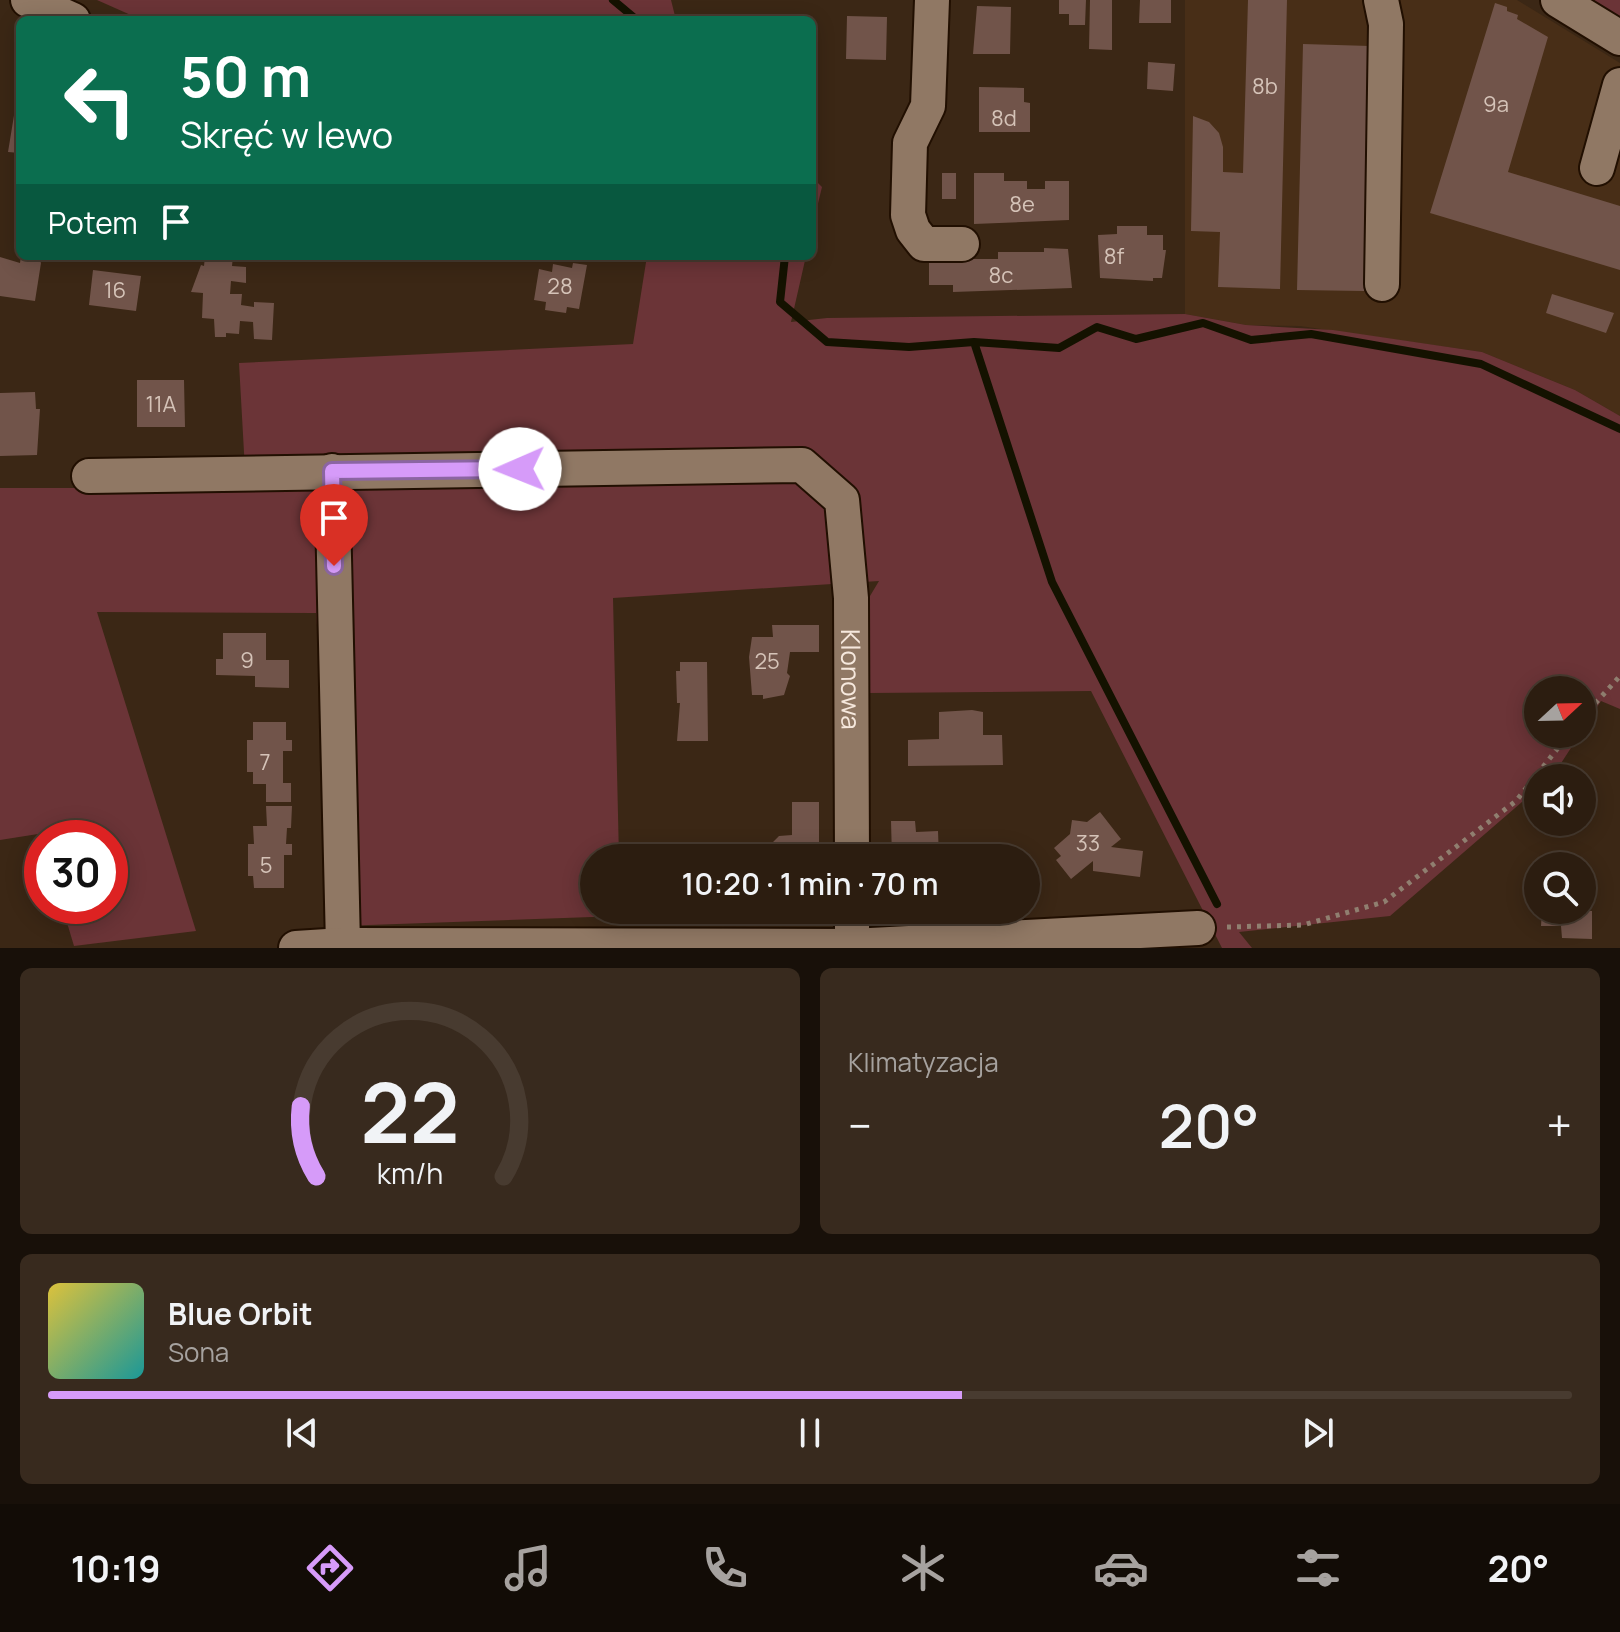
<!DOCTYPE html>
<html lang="pl">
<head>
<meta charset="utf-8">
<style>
	:root { --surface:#2c1d10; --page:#382a1e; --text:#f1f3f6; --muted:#a6a29f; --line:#483b30; --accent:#d69bf9 }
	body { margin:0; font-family:Manrope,sans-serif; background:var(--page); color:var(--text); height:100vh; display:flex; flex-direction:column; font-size:30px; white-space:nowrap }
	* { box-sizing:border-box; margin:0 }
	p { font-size:26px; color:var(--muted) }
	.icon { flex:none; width:44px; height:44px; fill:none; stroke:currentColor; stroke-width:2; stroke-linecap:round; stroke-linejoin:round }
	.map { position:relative; height:948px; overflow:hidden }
	.drawer { display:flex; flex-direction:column; gap:20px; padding:20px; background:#181009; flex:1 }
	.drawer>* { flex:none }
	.guide { position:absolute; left:16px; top:16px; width:800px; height:244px; border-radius:12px; box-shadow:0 4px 20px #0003,0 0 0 2px var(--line); background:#0b6e4f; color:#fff; overflow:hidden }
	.needle { width:52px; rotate:68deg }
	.tools { position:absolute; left:1524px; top:676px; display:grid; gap:16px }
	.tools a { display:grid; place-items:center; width:72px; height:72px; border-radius:50%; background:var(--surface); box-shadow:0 4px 20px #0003,0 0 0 2px var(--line); font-size:40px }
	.speed { position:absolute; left:24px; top:820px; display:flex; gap:16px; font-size:40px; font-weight:700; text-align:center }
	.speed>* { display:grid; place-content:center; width:104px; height:104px; border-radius:50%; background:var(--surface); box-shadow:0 4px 20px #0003,0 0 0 2px var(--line); line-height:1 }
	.speed .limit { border:12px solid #d22; background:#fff; color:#111 }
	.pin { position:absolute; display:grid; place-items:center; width:68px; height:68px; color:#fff; margin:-82px -34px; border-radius:50% 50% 50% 0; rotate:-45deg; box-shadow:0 0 8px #0007 }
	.pin .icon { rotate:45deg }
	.me { position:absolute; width:88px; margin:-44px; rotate:269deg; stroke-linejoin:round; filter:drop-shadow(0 0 6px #0008) }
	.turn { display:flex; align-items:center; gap:28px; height:168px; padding:0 32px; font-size:36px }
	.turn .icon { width:104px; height:104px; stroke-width:2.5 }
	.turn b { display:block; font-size:56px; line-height:68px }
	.then { display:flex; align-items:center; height:76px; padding:0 32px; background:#0003; gap:16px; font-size:30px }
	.big { font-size:60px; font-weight:600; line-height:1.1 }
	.drawer .card { flex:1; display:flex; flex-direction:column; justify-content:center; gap:12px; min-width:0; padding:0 28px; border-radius:12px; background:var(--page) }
	.drawer .dial { align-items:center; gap:0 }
	.dial svg { height:208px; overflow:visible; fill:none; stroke:var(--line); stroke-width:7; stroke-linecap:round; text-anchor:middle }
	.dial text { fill:var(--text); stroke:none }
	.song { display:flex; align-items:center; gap:24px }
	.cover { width:96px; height:96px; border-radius:12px; background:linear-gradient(135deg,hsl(50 70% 55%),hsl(180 70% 35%)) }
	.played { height:8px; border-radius:4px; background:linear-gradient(90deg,var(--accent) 60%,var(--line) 60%) }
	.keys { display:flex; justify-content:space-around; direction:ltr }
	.heat { display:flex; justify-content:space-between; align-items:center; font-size:44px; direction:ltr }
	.drawer .tiles { flex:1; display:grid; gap:20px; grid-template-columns:1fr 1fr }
	.card:last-child { grid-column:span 2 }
	.trip { position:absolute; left:580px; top:844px; width:460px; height:80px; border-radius:40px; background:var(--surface); box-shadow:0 4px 20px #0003,0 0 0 2px var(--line); font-weight:600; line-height:80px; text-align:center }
	.menu { display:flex; height:128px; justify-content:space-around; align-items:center; background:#120c06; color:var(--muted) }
	.menu .icon { width:56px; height:56px }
	.menu .active { color:var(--accent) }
	.menu b { font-size:36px; color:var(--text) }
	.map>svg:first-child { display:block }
</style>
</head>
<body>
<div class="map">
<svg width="1620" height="948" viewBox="0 0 1620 948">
	<rect width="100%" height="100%" fill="#3b2715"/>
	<!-- built -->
	<path fill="#482e17" d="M1185,0H1517L1620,63V416L1575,390L1482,352L1300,326L1246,325L1185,314Z"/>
	<!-- green -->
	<path fill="#6b3437" d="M97,0H671L676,20H142Z
		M1583,0H1620V23Z
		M812,177L822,187L812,228Z
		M647,256H806L791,322L827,318L1185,314L1246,325L1333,330L1482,352L1575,390L1620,416V709L1601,701L1582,730V690H1538V734H1580L1554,774L1538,778V788L1390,916L1239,932L1252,948H1222L1091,691L870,693L867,601L879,581L613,598L619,858H594V910H620V916L341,926L316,613L97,612L196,931L74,946L62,906H110V838H42V844L38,834L0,840V488H246L239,363L633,344Z"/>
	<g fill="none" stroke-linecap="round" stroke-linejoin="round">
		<!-- stream -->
		<path stroke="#141200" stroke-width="8" d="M613,0L637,20
			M785,256L780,302L827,342L909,347L974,342L1059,348L1097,327L1136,339L1203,323L1251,340L1311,334L1481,364L1620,429
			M974,342L1052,582L1217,904"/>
	</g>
	<!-- building -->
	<path fill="#71544a" d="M1059,0H1086L1085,25H1069V14H1059Z
		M1090,0H1112V50L1089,49Z
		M1140,0H1171V23H1139Z
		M1248,0H1287L1280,289L1218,287L1220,232L1191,231L1193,116L1209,122L1219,133L1223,147V172L1243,173Z
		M1495,3L1507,7V11L1518,15L1517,19L1548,37L1508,172L1620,206V270L1430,213Z
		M977,6L1011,7L1010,54H973Z
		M847,16L887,17L886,60L846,59Z
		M1303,44L1370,46L1364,291L1297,290Z
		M1148,62L1175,64L1173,91L1147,89Z
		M979,87L1024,88V102L1030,103V132H979Z
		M18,91H20V153L8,152Z
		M942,173H956V199H942Z
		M974,173H1004V181H1027V189H1045V181H1069V220L974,224Z
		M1117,226H1147V235H1163V250H1166L1162,278H1153V281L1100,278L1098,235L1117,234Z
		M1044,248L1068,249L1072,288L953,292V285H929V259H998V252H1044Z
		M21,256H38L41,263L35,301L0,296V257L20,263Z
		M205,256H233L232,266L246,267V283L231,281L230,294H242L241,305L254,307V302L274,303L272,340L254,339L253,322L240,321L239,334L226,333V337H215L214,319L202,318L203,293L191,292L201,265L204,266Z
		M341,256H364L363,261Z
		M573,263L587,265L579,309L567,307L566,313L545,310L546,302L534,300L539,269L552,272L553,264L572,268Z
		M93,270L141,276L136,311L89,305Z
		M1552,294L1614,313L1606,333L1546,313Z
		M137,380H184L185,427H137Z
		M35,392L36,409H40L37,455L0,456V393Z
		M772,625H819V652H790L787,673L790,676L784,695L763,699V695H752L749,657L752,637H773Z
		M223,633H266V660H289V688L255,687V676L216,675V659H223Z
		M680,662H707L708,741H677L680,703H677L676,671H680Z
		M972,710L983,712V735H1002L1003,765L908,766V740L939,739V712Z
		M253,722H286V740H292V751H283V783H291V802H266V784H253V772H247V740H253Z
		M792,802H819V858H770V845L779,836L792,835Z
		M266,806H292L291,828H287L286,844H292V855H284V888H254L253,876H248V844H254L253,826H267Z
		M1100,812L1121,839L1111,847L1143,851L1140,877L1093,871V861L1071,879L1056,860L1061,856L1054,848L1070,834L1072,820L1087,822Z
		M891,821H915L916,832L938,831L939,858H892Z
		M637,846H696L695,851H718V858H637Z
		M1582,874H1593L1592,901H1588V911H1592V939L1562,938L1561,926H1541L1542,910H1582Z"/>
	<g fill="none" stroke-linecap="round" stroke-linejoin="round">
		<!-- minor casing -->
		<g stroke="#210f01" stroke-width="38">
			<g id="minor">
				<path d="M28,0L73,20"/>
				<path d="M932,0L928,106L910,143L908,215L913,230L924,244H962"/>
				<path d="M1381,0L1386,24L1382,284"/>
				<path d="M1558,0L1620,38"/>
				<path d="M1597,168L1620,85"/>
				<path d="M332,471L343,945"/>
				<path id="s1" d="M89,476L802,465L842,500L851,598L852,858"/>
				<path d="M852,910V948"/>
				<path d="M296,948L343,945L852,946L1198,928"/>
			</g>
		</g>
		<!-- path -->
		<path stroke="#907f70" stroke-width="5" stroke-dasharray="4 6" stroke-linecap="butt" d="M1582,718L1620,676
			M1227,927L1303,925L1384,902L1516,801L1569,734"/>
		<!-- minor -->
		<use href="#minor" stroke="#907864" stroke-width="34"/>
	</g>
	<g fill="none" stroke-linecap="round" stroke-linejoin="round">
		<!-- route casing -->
		<g stroke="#8b65a2" stroke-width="20">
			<path id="route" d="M334,566L332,471L520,469"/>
		</g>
		<!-- route -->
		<use href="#route" stroke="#d69bf9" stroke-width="14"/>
	</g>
	<g text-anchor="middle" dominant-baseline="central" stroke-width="6" stroke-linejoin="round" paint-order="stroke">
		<!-- number labels -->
		<g font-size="22" fill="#d5c3b8">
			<text x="1265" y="86">8b</text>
			<text x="1496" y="104">9a</text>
			<text x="1004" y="118">8d</text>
			<text x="1022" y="204">8e</text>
			<text x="1114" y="256">8f</text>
			<text x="1001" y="275">8c</text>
			<text x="560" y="286">28</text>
			<text x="115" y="290">16</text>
			<text x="161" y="404">11A</text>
			<text x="247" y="660">9</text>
			<text x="767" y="661">25</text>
			<text x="265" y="762">7</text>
			<text x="1088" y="843">33</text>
			<text x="266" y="865">5</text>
		</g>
		<!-- street labels -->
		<g font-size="26" fill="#f6e8dd" stroke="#3b2715">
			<text stroke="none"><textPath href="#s1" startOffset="946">Klonowa</textPath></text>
		</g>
	</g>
</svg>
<div class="tools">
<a><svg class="needle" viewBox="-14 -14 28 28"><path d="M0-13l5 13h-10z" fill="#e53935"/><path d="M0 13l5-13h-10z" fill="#a6a29f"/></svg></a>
<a><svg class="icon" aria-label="sound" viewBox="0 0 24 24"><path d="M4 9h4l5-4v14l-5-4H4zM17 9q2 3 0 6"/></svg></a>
<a><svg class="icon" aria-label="search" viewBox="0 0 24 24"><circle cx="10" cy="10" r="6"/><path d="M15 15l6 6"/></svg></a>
</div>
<div class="speed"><div class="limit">30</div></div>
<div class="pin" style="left:334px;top:566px;background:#d93025"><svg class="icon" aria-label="arrive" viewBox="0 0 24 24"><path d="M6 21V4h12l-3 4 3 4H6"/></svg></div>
<svg class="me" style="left:520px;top:469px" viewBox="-20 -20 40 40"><circle r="19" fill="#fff"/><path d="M0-13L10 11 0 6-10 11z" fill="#d69bf9"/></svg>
<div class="trip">10:20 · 1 min · 70 m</div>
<div class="guide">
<div class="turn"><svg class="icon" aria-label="left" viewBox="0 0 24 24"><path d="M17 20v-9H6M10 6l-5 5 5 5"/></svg><div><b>50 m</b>Skręć w lewo</div></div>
<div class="then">Potem<svg class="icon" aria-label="arrive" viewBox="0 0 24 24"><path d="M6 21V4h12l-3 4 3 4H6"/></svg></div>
</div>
</div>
<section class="drawer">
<div class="tiles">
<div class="card dial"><svg viewBox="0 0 100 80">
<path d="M14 69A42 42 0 1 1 86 69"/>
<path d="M14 69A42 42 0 0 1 8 42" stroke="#d69bf9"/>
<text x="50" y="56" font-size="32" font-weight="700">22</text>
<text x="50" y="72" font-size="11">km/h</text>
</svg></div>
<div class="card"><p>Klimatyzacja</p>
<div class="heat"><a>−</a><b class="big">20°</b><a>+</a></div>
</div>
<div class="card">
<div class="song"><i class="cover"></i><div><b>Blue Orbit</b><p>Sona</p></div></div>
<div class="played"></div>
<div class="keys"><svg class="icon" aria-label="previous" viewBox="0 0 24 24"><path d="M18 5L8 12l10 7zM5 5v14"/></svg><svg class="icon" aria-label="pause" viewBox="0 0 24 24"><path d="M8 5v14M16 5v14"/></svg><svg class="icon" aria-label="next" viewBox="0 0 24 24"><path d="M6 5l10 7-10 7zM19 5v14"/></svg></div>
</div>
</div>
</section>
<nav class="menu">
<b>10:19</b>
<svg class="icon active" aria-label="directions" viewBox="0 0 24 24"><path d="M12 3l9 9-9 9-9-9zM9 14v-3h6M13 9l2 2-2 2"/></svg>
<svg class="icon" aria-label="music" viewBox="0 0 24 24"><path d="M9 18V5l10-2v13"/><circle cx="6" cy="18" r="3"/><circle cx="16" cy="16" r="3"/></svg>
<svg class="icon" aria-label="phone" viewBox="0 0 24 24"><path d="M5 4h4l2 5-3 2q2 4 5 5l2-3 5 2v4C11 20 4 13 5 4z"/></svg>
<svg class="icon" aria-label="climate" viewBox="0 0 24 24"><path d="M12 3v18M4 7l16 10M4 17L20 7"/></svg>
<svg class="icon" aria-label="car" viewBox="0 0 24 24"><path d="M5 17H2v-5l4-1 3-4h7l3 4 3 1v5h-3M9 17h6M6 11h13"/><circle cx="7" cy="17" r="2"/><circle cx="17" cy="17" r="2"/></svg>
<svg class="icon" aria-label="filters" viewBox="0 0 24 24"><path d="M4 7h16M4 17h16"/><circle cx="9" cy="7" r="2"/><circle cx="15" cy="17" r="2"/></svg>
<b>20°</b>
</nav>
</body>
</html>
